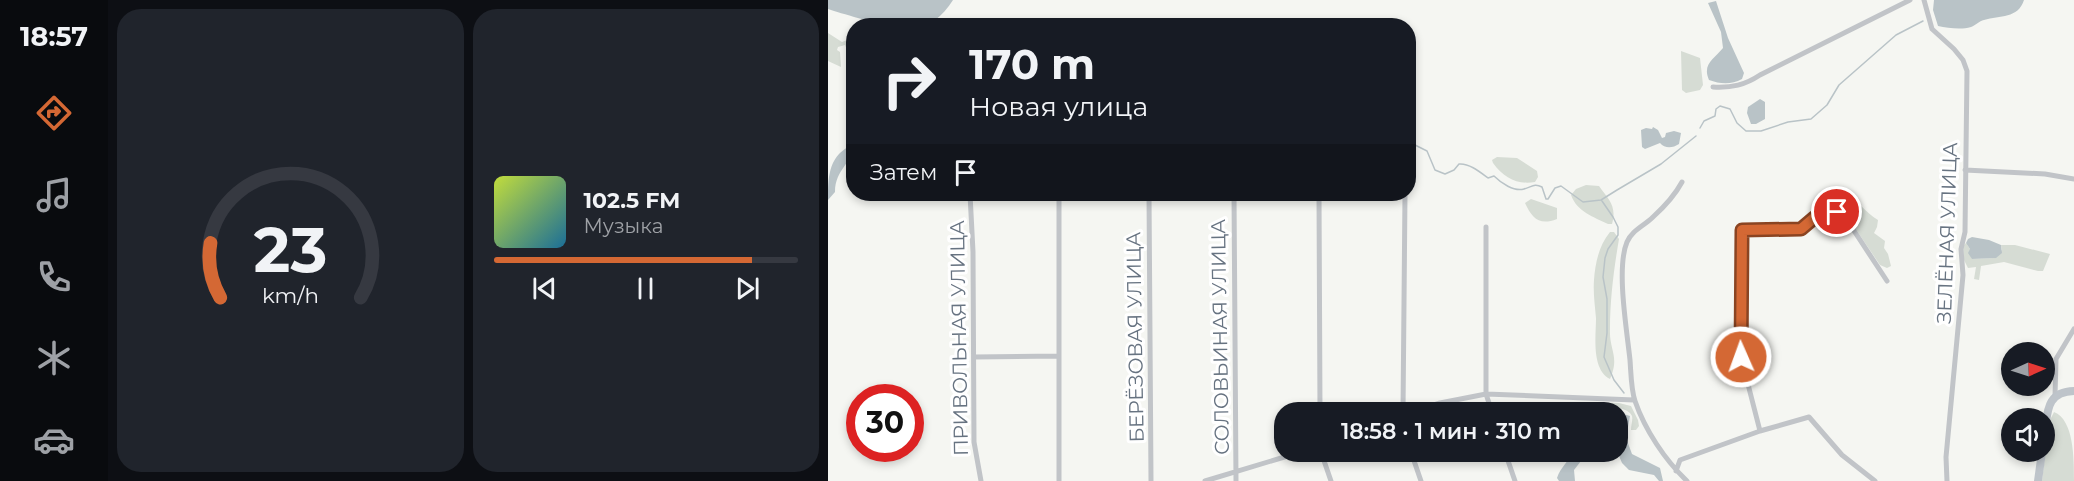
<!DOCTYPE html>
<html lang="ru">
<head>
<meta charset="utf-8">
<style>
	:root { --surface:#171b24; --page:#20242c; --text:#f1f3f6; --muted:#9ea1a6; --line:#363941; --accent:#d46834 }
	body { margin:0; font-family:Montserrat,sans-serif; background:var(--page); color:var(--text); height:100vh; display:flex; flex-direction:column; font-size:22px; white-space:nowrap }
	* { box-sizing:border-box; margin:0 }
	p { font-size:20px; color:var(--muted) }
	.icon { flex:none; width:33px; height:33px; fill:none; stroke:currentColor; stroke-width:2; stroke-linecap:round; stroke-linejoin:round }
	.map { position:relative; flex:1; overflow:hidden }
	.panel { display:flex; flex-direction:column; gap:9px; padding:9px; background:#0d0f14; width:720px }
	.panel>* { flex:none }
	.hud { position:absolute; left:18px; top:18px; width:570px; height:183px; border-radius:24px; box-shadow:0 3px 9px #0003; background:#171b24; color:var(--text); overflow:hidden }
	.needle { width:39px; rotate:87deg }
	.tools { position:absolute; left:1173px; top:342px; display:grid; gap:12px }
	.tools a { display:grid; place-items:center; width:54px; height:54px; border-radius:50%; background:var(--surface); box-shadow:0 3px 9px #0003; font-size:30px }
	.speed { position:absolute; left:18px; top:384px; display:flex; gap:12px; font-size:30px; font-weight:700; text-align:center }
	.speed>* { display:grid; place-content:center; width:78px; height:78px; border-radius:50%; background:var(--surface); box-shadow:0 3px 9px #0003; line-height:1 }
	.speed .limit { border:9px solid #d22; background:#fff; color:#111 }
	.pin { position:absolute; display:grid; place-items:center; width:51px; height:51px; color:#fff; margin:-26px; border:3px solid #fff; border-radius:50%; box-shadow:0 2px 6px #0007 }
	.me { position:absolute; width:66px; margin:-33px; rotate:358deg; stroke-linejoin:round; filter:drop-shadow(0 0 4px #0008) }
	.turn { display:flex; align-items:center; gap:21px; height:126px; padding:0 24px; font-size:27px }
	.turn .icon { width:78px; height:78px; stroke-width:2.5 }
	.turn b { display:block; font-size:42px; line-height:51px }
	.then { display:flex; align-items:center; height:57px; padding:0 24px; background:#0003; gap:12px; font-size:22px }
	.panel .tile { flex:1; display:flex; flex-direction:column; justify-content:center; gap:9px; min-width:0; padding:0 21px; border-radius:24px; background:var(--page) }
	.panel .dial { align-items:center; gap:0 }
	.dial svg { height:156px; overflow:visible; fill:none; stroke:var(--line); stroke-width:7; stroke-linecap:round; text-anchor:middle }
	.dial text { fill:var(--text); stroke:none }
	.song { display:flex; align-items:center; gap:18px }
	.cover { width:72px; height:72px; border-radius:9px; background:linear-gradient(135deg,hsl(70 70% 55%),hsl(200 70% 35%)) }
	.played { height:6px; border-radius:3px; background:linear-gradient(90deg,var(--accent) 85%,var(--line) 85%) }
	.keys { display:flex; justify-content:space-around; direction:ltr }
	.panel .tiles { flex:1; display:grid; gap:9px; grid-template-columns:repeat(2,1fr) }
	.trip { position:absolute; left:446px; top:402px; width:354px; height:60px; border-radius:24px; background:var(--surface); box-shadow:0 3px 9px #0003; font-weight:600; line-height:60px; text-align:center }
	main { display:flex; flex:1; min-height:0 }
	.tabs { display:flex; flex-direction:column; width:108px; justify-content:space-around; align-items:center; background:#090b0e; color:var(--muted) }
	.tabs .icon { width:42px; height:42px }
	.tabs .current { color:var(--accent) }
	.tabs b { font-size:27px; color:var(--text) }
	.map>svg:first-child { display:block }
</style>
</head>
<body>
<main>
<nav class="tabs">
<b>18:57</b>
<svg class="icon current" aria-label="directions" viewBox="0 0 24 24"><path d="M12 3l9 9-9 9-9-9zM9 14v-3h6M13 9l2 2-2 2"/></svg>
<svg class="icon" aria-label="music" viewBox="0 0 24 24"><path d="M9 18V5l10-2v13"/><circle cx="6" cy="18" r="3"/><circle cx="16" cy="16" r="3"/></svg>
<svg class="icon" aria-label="phone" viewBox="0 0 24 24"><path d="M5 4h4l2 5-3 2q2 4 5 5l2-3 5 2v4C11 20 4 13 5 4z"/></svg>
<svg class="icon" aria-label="climate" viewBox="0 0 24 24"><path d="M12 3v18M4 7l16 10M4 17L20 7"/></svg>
<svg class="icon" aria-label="car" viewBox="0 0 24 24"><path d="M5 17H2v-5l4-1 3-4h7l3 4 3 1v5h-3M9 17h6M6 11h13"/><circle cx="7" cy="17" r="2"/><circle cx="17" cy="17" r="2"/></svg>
</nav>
<section class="panel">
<div class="tiles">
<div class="tile dial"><svg viewBox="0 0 100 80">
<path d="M14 69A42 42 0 1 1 86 69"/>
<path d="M14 69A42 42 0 0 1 9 41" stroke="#d46834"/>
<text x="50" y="56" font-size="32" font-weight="700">23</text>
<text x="50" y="72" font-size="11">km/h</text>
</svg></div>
<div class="tile">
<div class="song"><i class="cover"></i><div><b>102.5 FM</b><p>Музыка</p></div></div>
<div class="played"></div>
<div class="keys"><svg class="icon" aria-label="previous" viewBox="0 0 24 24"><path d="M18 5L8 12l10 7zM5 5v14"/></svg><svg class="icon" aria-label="pause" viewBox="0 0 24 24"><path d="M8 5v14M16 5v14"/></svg><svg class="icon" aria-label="next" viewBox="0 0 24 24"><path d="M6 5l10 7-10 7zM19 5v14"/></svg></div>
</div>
</div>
</section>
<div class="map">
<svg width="1246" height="481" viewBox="0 0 1246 481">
	<rect width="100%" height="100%" fill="#f5f6f2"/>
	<!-- green -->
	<path fill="#d6dcd4" d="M0,33L14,42L19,40L25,42V56L19,50L17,45L10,47L9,50L12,52L13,67L0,61Z
		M853,51L872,58L875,85L872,90L858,93L854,90Z
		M669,157L689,158L709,171L710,177L707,182C689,185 676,178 665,163L664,160Z
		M758,185L771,186C781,200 789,206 784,224H780C766,217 749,212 743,195L748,189Z
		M1017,196C1032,200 1037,213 1050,220L1049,227L1046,233L1057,241L1056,248L1060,254L1063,266L1059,268L1052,265L1023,222L1015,199Z
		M703,199L729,208V219C711,226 704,218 697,203Z
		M782,232H786L791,239C786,268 782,299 782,329C781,351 792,356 782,379C763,369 768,336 768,318C767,306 765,293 766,280C767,264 771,245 782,232Z
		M1138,243L1142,249L1144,259L1167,258L1174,250L1173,245H1187L1222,254L1215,271H1210L1176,262L1153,266L1151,280L1146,279L1148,267L1140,268L1136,260L1135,246Z
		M756,402L791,403L803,406L810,420L811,426L808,430H803C803,425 805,420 804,416C800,405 767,405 758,408L756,412H750Z
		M1226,412C1246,420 1246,458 1246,481H1214L1221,422Z"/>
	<!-- water -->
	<path fill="#b9c3c7" d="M0,0H125C120,8 114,15 106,21C84,36 30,18 6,11L0,9Z
		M1106,0H1196C1190,19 1172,15 1156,20C1151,21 1148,25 1143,27C1133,30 1120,28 1110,26L1105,10Z
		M888,1L900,38L916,73L914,79C903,85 892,84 881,80C874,64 886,59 895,48L893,32L880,3Z
		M932,99L937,102V119L928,124H923L919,113L920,107Z
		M825,127L830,130L834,138L837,137L838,133L846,131L853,133L851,144C845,148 837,149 832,143L817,149L814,147L813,130L818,128L824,129Z
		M25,141C26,164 7,168 7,192L0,200C0,183 0,166 11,154C16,149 21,147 25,141Z
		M1144,237L1161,240L1173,245L1174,253L1168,258L1144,259L1140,253L1142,249L1138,243L1140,239Z
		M761,410H782L802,416L798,438L804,454L832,468L835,481H831L826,475L801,470L794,463L789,451V412H759Z
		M744,452H760L746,470L747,481H731L729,478C733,466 741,462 744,452Z"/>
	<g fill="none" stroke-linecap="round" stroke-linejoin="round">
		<!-- stream -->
		<path stroke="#b9c3c7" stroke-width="1.5" d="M872,128L876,121L887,116L888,109L892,106L902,109L909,123L918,131H933L960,122L983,119L999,105L1011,85L1068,35L1095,21
			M580,132L587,145L599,151L607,170L617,174L626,170L631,164C641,163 652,172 660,178L666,176C673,183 686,192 696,189C704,187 706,183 714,187L718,199H720L727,188L733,186L755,202L773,200L789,190L833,164L868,136
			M774,201L785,217L790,227V235L780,249L777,258L775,277L779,299V333L776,357L786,380L796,393"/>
		<!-- minor -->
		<path stroke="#c1c4c8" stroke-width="5" d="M1096,0L1104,29L1126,49L1135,60L1139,71L1137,232L1133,249L1135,275L1118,457L1119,481
			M885,87C904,88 917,85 932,75L1082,0
			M1137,170L1217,174L1246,179
			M854,182C847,195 836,207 825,217C816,226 804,230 799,242C788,268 799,331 802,360C803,373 803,389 807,401C817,430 837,460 859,481
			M142,194L145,252L146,442L153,481
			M321,194L323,481
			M406,194L408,481
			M491,194L492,412
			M658,227V394L664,412
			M146,357L230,356
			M1227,396L1228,359L1246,329
			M575,412L577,194
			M584,412L612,403L658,394L806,400
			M932,431L913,357L914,230C930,230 956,232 971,229C988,225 993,202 1017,217L1059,281
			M493,452L503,481
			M583,452L593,481
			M677,452L687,481
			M848,471L852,460L932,431L981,417L1014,455L1047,481
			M231,481V195
			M377,481L473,452"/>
		<!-- secondary -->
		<path stroke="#bec4ca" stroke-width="8" d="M1216,435C1220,413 1217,392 1246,391
			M1210,481L1214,452"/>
	</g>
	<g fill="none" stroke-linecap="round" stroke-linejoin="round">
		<!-- route casing -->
		<g stroke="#8a4422" stroke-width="15">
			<path id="route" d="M913,357L914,230L973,229L986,218L1000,212H1009"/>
		</g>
		<!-- route -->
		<use href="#route" stroke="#d46834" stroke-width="10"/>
	</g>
	<g text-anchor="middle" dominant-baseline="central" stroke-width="6" stroke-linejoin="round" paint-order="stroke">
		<!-- street labels -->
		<g font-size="20" fill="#677381" stroke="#fff">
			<text transform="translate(1119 233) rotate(-88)">ЗЕЛЁНАЯ УЛИЦА</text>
			<text transform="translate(307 337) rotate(-91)">БЕРЁЗОВАЯ УЛИЦА</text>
			<text transform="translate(392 337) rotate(-91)">СОЛОВЬИНАЯ УЛИЦА</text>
			<text transform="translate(131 338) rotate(-91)">ПРИВОЛЬНАЯ УЛИЦА</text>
		</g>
	</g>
</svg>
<div class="tools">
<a><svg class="needle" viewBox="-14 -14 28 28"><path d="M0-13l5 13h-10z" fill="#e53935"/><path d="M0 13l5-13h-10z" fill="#9ea1a6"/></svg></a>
<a><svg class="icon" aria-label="sound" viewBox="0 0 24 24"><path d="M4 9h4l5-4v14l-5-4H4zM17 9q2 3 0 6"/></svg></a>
</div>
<div class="speed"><div class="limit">30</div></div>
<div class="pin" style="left:1009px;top:212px;background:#d93025"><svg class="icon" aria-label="arrive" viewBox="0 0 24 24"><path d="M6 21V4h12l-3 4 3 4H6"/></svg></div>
<svg class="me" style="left:913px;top:357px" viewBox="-20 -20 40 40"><circle r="17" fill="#d46834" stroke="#fff" stroke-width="3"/><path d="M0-11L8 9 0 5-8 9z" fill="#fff"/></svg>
<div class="trip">18:58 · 1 мин · 310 m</div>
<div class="hud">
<div class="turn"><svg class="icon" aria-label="right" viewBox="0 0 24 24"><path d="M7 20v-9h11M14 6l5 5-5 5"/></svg><div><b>170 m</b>Новая улица</div></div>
<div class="then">Затем<svg class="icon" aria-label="arrive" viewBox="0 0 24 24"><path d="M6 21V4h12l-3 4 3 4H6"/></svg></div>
</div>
</div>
</main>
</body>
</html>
